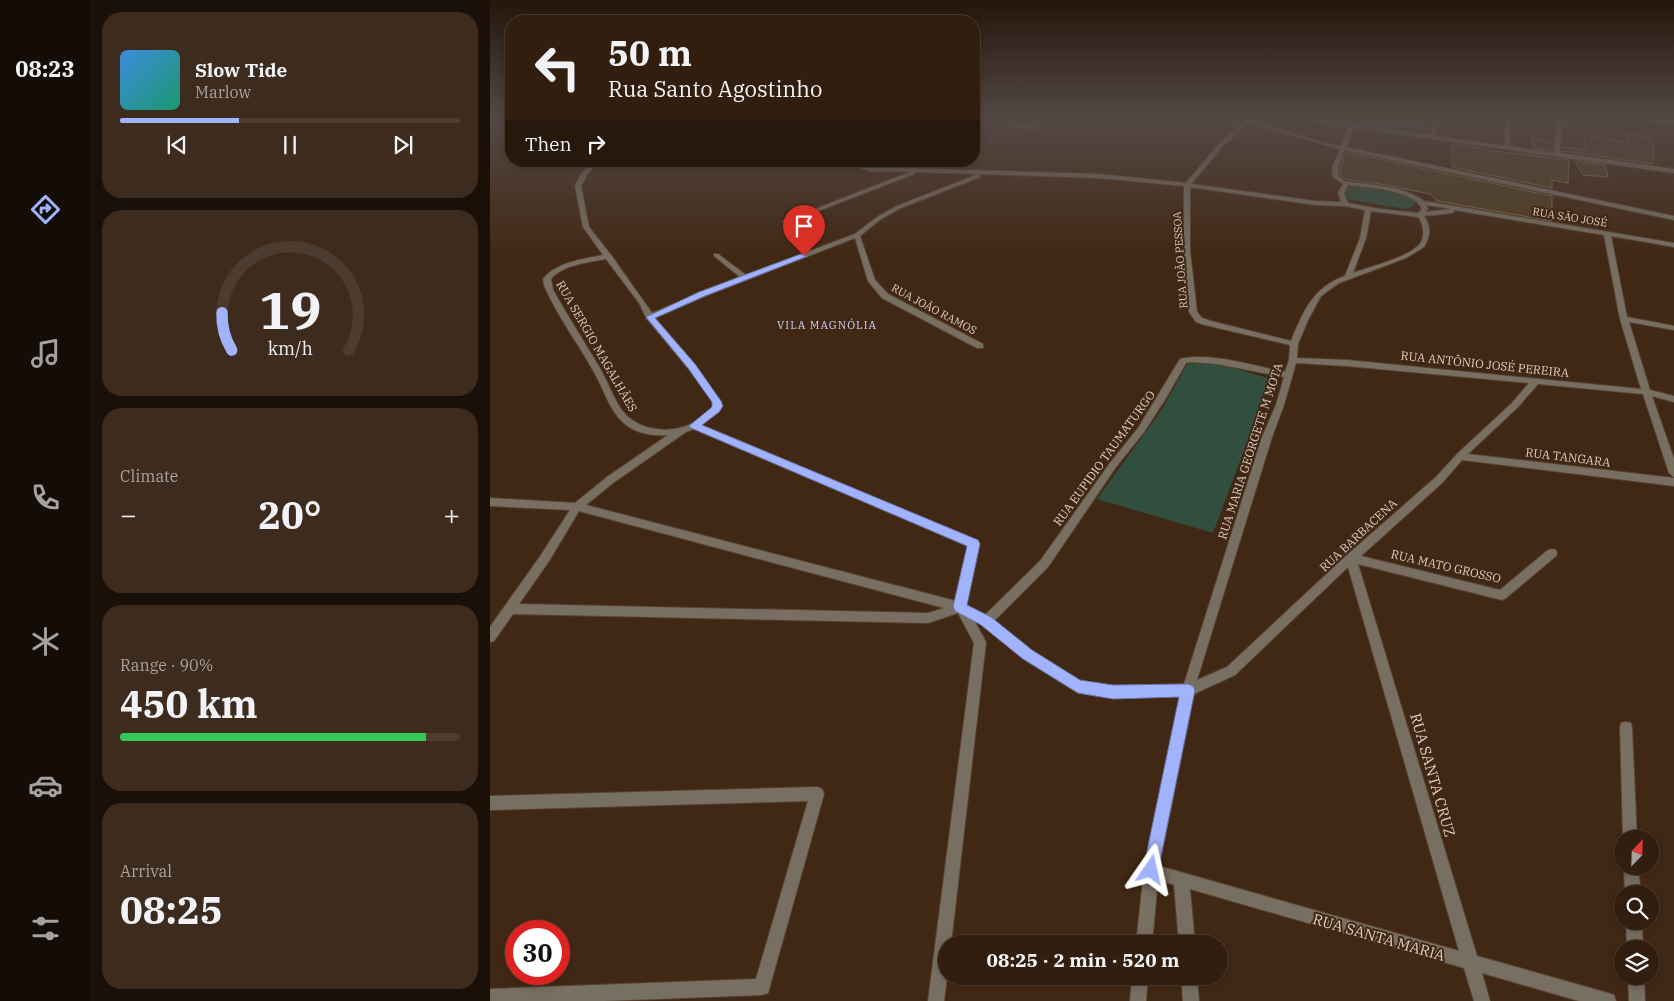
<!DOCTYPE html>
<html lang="en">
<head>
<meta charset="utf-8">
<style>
	:root { --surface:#311e0f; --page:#3d2b1d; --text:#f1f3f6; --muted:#a8a29e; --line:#4c3c2f; --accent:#a1b3fd }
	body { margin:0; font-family:"IBM Plex Serif",serif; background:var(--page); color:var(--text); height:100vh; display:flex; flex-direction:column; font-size:19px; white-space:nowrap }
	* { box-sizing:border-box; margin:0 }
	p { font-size:16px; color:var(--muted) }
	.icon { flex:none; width:28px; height:28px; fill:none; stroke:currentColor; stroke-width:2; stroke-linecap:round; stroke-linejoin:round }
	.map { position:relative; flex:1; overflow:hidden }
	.details { display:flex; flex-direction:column; gap:12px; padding:12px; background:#1b1008; width:400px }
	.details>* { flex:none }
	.banner { position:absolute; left:15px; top:15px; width:475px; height:152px; border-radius:20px; box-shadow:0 2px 8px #0003,0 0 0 1px var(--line); background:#311e0f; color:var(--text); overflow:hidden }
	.needle { width:32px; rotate:23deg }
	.buttons { position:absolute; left:1124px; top:830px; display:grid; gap:10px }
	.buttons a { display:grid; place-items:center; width:45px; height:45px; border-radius:50%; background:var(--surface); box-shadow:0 2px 8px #0003,0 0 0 1px var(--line); font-size:25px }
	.speed { position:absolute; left:15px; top:920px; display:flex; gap:10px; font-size:25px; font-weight:700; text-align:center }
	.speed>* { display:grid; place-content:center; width:65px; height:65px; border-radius:50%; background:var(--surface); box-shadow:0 2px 8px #0003,0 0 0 1px var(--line); line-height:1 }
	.speed .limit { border:8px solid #d22; background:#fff; color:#111 }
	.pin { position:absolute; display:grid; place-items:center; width:42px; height:42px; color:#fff; margin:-51px -21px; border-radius:50% 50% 50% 0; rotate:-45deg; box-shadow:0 0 5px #0007 }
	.pin .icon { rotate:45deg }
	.me { position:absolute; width:55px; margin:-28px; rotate:11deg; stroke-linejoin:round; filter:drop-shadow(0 0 4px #0008) }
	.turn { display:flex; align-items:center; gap:18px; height:105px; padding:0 20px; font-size:22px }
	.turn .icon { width:65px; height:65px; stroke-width:2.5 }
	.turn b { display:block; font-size:35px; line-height:42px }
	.then { display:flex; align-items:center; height:48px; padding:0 20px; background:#0003; gap:10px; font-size:19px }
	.big { font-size:38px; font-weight:700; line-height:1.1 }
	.details .card { flex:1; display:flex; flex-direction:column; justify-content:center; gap:8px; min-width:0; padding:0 18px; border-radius:20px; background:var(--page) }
	.details .dial { align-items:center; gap:0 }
	.dial svg { height:130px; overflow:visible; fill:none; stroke:var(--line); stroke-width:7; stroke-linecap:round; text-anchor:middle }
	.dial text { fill:var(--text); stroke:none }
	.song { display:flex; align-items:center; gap:15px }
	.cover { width:60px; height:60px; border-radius:8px; background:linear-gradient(135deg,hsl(210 70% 55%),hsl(160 70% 35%)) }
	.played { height:5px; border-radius:2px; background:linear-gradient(90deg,var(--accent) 35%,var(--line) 35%) }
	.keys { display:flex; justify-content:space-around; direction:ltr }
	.heat { display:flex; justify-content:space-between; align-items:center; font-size:28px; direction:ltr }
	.charge { height:8px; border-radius:4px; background:linear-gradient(90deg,#34c759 90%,var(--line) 0) }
	.trip { position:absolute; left:448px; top:935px; width:290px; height:50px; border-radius:25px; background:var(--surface); box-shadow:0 2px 8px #0003,0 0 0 1px var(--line); font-weight:700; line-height:50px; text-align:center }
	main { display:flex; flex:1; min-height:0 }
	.tab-bar { display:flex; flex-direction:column; width:90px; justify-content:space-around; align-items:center; background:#140c06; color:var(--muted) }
	.tab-bar .icon { width:35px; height:35px }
	.tab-bar .active { color:var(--accent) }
	.tab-bar b { font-size:22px; color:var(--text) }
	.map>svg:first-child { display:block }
</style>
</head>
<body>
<main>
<nav class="tab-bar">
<b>08:23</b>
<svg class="icon active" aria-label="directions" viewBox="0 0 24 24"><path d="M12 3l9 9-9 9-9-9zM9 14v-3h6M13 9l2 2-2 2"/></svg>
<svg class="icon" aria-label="music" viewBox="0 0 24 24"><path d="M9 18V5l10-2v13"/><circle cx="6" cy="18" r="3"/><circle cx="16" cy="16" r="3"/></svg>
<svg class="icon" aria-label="phone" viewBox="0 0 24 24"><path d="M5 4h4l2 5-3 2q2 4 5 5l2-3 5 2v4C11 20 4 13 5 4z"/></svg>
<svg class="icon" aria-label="climate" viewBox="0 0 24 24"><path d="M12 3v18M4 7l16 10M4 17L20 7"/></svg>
<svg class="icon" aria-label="car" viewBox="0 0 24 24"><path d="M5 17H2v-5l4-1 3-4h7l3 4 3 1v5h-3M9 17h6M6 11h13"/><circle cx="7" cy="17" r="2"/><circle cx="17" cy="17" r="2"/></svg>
<svg class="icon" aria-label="filters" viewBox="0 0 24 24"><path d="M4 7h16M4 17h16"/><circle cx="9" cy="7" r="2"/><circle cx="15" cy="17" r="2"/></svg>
</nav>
<section class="details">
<div class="card">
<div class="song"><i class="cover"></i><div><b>Slow Tide</b><p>Marlow</p></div></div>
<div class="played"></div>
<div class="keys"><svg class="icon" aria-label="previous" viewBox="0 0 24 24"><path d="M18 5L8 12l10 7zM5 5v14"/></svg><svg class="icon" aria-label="pause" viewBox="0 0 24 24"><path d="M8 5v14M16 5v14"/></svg><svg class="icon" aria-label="next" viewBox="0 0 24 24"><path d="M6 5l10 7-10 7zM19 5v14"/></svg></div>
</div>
<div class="card dial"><svg viewBox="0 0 100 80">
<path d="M14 69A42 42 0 1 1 86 69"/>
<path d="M14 69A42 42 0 0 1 8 46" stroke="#a1b3fd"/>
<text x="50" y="56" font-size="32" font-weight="700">19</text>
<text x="50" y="72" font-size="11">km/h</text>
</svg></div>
<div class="card"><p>Climate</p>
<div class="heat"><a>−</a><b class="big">20°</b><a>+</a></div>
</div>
<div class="card"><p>Range · 90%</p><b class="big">450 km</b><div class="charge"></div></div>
<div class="card"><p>Arrival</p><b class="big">08:25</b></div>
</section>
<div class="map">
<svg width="1184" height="1001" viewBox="0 0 1184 1001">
	<rect width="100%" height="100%" fill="#412814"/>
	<!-- green -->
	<path fill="#324e3f" d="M831,117H934L932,131Z
		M865,186L918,195L924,199L925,203L922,207L915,209L862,200L854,196L852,192L856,188Z
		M702,356L781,379L723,533L607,499L672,409Z"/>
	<!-- building -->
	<path fill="#4e3d21" stroke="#806d50" d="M1135,134L1160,137L1164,147L1163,164L1072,151V147L1096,150L1094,135L1139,143Z
		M1042,139L1060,142L1063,145L1062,151L1043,148Z
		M962,144L996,149L997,150L1079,160L1078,183L1062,180V188L962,167Z
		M855,152L1062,196V221L947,201L940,194L896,185L855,179L851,175L850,170Z
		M1085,161L1115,165L1118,177L1093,175Z"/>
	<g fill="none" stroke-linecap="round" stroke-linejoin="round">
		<!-- minor casing -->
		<g stroke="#5a4330" stroke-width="2">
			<path id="minor" d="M515,117H520V120L530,125L550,127L547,129L529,128L515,122Z
				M743,117H751L834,143L851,146L858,127L795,117H809L941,135L944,117H948L946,136L1014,146L1016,117H1020V146L1064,153L1068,117H1072L1070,153L1184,169V173L863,128L856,147L1184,216V220L854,150L848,168L849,176L854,181C880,185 912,185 934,201L1184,243V247L1121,236L1137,317L1184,326V330L1139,322L1160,390L1184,396V402L1162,396L1184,459V477L1179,473L1153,394L1048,384L1028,407L978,454L1184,478V486L972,460L952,483L871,556L1010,590L1058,550L1062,549L1066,550L1067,553L1066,556L1016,598L1012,600L868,564L987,956L1118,993L1124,995L1126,1001H1089L992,973L1000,1001H984L974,968L700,889L705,944H689L684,885L668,880L662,944H646L654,871L690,696L623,698L588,693L534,659L492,625L484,620L496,642L461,944H456L457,976L454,1001H438L484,643L468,613L438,623L23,614L4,641L0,642V627L51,555L80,510L0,506V498L85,503L117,477L178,435C163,436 147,434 135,424C119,411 114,389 104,372C88,343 67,316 54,285L53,279C66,262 94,259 113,255L93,227L85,186L90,176L102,161H108L96,176L91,186L99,227L121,255L162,313L250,277L224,256V254H228L256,275L365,234L387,217L407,206L486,175H490V177L411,208L391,219L370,236L385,280L398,294L493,344V348H487L392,298L378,281L365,238L215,296L165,318L204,364L230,401L232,406L229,412L211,425L488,541L489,544L476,605L495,615L550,561L620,463L648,428L690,359C721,352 764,366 795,372L799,360L800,345L715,325L706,322L699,312L694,251V186L609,178L424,172V174L297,223L292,222L420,172L380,171L367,167L365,161H371L372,165L380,167L609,174L696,183L728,145L754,121ZM758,123L850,149L842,168L843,177L853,184L848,193L851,202L825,201L701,184L732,147ZM858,185C878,188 923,189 932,209L928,213L890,209L858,203L854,193ZM700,187L825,205L855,206L875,210L870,238L855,276C823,287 813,312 801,341L721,321L712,318L707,312L700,251ZM936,205L961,209L935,212L938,209ZM964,210L1114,235L1130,319L1151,389L857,360L807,358L808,344L818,320L831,296L849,283L916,258L934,247C940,236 942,227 934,216L962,213L964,212ZM881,211L928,217C934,224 936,238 928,246C913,259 882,266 863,273L876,238ZM116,259L149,303L157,319L198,368L222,401L224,406L223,408C216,413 208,420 201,424C178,435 146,430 131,409C122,396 117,379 108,365C93,340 77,315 63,290L61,279C72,265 99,262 116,259ZM700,362L727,364L794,377L786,405L772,437L694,684L623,686L590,681L542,651L504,621L558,567L626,467L654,432L676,398L696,363ZM806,363L857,366L1039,383L1022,403L967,454L946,477L857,555L737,667L707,680L782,437L794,405ZM204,429L478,546L466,601L96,505L123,483L196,432ZM89,511L454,608L438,613L29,604L59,561ZM858,567L969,951L669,866L704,694L745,675Z
				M1133,117H1148L1184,121V125Z
				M1136,722L1141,723L1142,728L1147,839H1133L1130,728L1131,723Z
				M327,787L332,789L334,794L278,993L272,995L115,1001H0V989L266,979L318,801L0,810V796Z
				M1134,866H1148L1151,894H1135Z
				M1136,921H1152L1153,949H1137Z
				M642,976H658L656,1001H640Z
				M691,976H707L709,1001H693Z
				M1138,976H1154L1155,1001H1139Z"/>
		</g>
		<!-- minor -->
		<use href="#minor" fill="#776f62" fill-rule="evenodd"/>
	</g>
	<!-- sky -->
	<linearGradient id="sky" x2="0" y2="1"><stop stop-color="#24160b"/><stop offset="0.46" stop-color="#544845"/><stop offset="1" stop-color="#544845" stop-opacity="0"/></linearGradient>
	<rect width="1184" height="257" fill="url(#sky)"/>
	<!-- route -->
	<path fill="#a1b3fd" stroke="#6974a4" d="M311,254L318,256L215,296L165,318L205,364L231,401L233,406L229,412L212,425L488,540L490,544L477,605L501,617L542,650L590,680L623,685L698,684L703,686L705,690L667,876L661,879L655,876L653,870L689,697L623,699L588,693L533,659L491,625L465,611L463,607L477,546L201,428L199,426L222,407V402L198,368L156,317L209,292Z"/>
	<g text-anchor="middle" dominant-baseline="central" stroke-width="4" stroke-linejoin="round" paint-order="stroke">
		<!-- far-street labels -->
		<g font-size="11" fill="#decec1" stroke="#412814">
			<text transform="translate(1080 217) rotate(9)">RUA SÃO JOSÉ</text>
			<text transform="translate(690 260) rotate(-94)">RUA JOÃO PESSOA</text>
			<text transform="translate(444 309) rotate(28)">RUA JOÃO RAMOS</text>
		</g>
		<!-- far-neighbourhood labels -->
		<g font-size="11" letter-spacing="1" fill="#c7d2fd" stroke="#412814">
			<text x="337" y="325">VILA MAGNÓLIA</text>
		</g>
		<!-- street labels -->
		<g font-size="12" fill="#decec1" stroke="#412814">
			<text transform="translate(107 346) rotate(60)">RUA SERGIO MAGALHÃES</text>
			<text transform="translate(995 364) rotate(6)">RUA ANTÔNIO JOSÉ PEREIRA</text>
			<text transform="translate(760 451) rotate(-72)">RUA MARIA GEORGETE M MOTA</text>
			<text transform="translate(1078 457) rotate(7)">RUA TANGARA</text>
			<text transform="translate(614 458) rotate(-54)">RUA EUPIDIO TAUMATURGO</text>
			<text transform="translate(868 535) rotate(-43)">RUA BARBACENA</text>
			<text transform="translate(956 566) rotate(13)">RUA MATO GROSSO</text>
		</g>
		<!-- near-street labels -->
		<g font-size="15" fill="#decec1" stroke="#412814">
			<text transform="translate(943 775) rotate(74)">RUA SANTA CRUZ</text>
			<text transform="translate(889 937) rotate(16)">RUA SANTA MARIA</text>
		</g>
	</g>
</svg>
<div class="buttons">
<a><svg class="needle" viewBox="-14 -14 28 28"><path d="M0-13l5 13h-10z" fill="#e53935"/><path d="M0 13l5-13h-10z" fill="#a8a29e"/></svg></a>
<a><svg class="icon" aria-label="search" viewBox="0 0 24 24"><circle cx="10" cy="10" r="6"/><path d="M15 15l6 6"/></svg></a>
<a><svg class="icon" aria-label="layers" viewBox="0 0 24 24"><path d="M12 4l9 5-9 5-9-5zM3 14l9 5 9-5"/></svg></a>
</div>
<div class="speed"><div class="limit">30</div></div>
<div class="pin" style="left:314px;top:256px;background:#d93025"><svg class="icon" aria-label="arrive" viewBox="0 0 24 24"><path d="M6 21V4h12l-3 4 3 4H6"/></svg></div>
<svg class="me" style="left:661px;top:870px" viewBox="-20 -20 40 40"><path d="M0-17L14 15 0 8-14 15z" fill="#a1b3fd" stroke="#fff" stroke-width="4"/></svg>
<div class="trip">08:25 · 2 min · 520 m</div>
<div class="banner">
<div class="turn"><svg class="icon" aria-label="left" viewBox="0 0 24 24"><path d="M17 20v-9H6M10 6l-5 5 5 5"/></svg><div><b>50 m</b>Rua Santo Agostinho</div></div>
<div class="then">Then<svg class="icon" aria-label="right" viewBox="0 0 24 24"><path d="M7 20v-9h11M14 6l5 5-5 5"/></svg></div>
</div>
</div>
</main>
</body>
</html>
